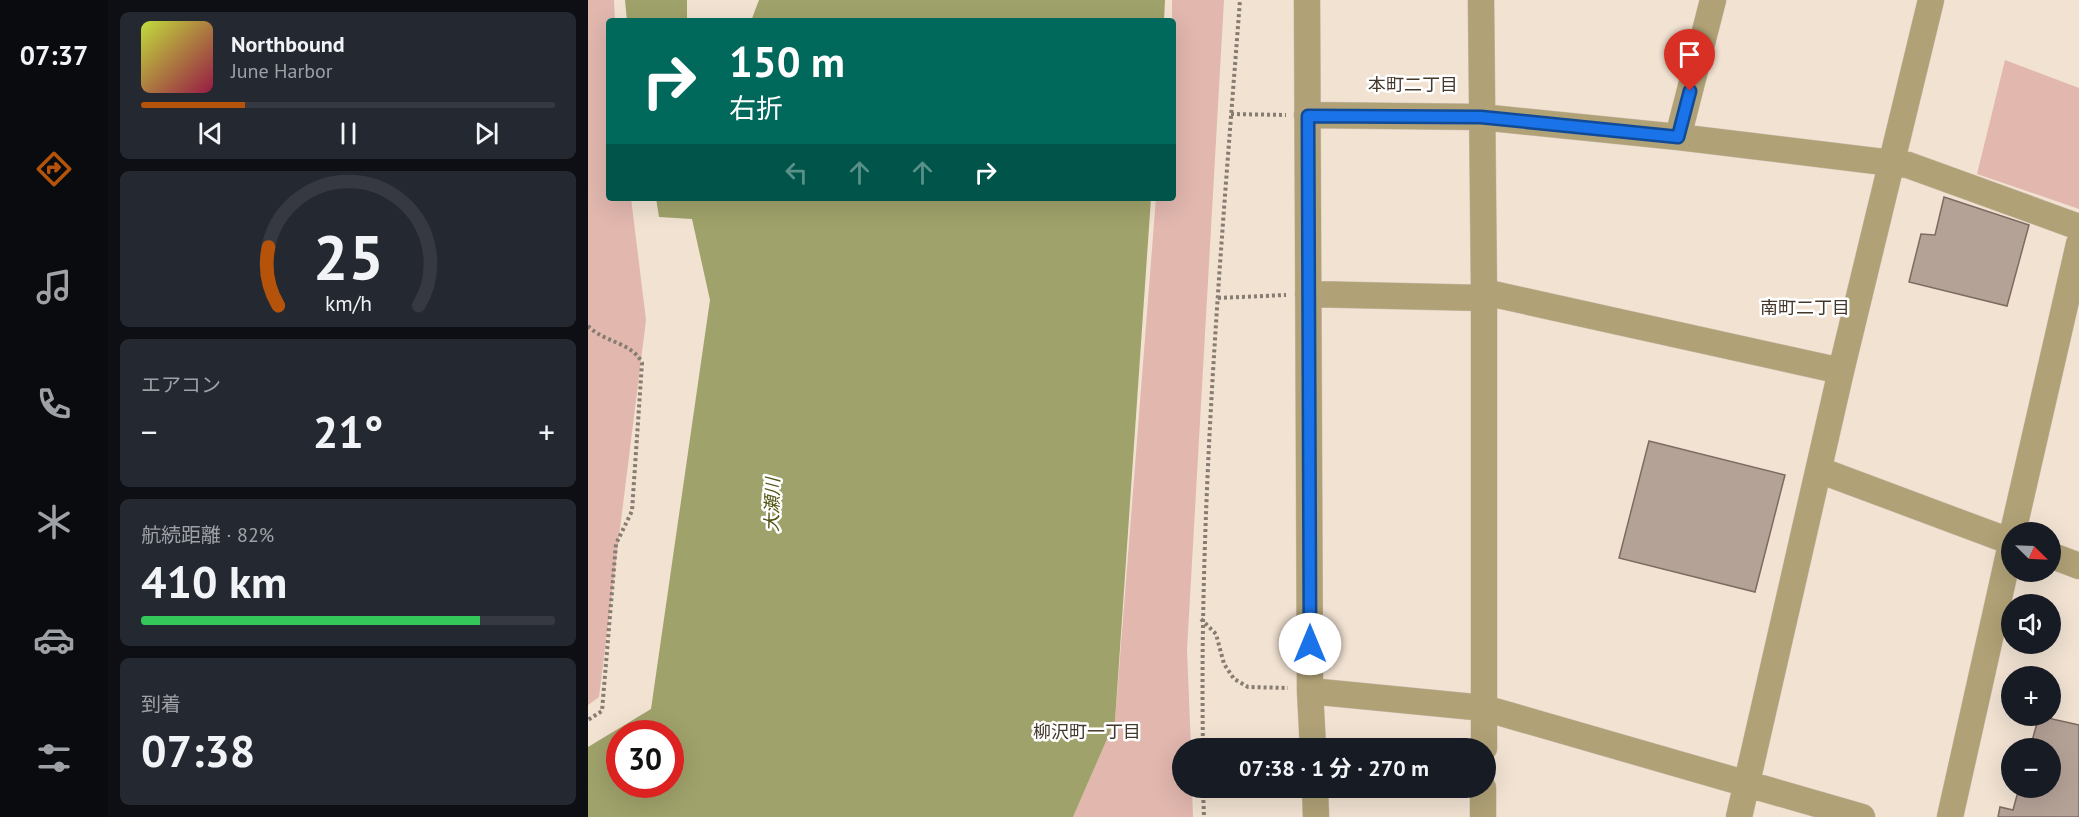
<!DOCTYPE html>
<html lang="ja">
<head>
<meta charset="utf-8">
<style>
	:root { --surface:#171b24; --page:#242831; --text:#f1f3f6; --muted:#9ea1a6; --line:#363941; --accent:#b45309 }
	body { margin:0; font-family:"PT Sans","Noto Sans JP",sans-serif; background:var(--page); color:var(--text); height:100vh; display:flex; flex-direction:column; font-size:22px; white-space:nowrap }
	* { box-sizing:border-box; margin:0 }
	p { font-size:20px; color:var(--muted) }
	.icon { flex:none; width:33px; height:33px; fill:none; stroke:currentColor; stroke-width:2; stroke-linecap:round; stroke-linejoin:round }
	.map { position:relative; flex:1; overflow:hidden }
	.details { display:flex; flex-direction:column; gap:12px; padding:12px; background:#0d0f14; width:480px }
	.details>* { flex:none }
	.top-card { position:absolute; left:18px; top:18px; width:570px; height:183px; border-radius:6px; box-shadow:0 6px 24px #0002; background:#00695c; color:#fff; overflow:hidden }
	.needle { width:39px; rotate:114deg }
	.fabs { position:absolute; left:1413px; top:522px; display:grid; gap:12px }
	.fabs a { display:grid; place-items:center; width:60px; height:60px; border-radius:50%; background:var(--surface); box-shadow:0 6px 24px #0002; font-size:30px }
	.speed { position:absolute; left:18px; top:720px; display:flex; gap:12px; font-size:30px; font-weight:700; text-align:center }
	.speed>* { display:grid; place-content:center; width:78px; height:78px; border-radius:50%; background:var(--surface); box-shadow:0 6px 24px #0002; line-height:1 }
	.speed .limit { border:9px solid #d22; background:#fff; color:#111 }
	.pin { position:absolute; display:grid; place-items:center; width:51px; height:51px; color:#fff; margin:-62px -26px; border-radius:50% 50% 50% 0; rotate:-45deg; box-shadow:0 0 6px #0007 }
	.pin .icon { rotate:45deg }
	.me { position:absolute; width:66px; margin:-33px; rotate:0deg; stroke-linejoin:round; filter:drop-shadow(0 0 4px #0008) }
	.turn { display:flex; align-items:center; gap:21px; height:126px; padding:0 24px; font-size:27px }
	.turn .icon { width:78px; height:78px; stroke-width:2.5 }
	.turn b { display:block; font-size:42px; line-height:51px }
	.lanes { display:flex; align-items:center; height:57px; padding:0 24px; background:#0003; justify-content:center; gap:30px; direction:ltr }
	.lanes .off { opacity:.35 }
	.big { font-size:45px; font-weight:700; line-height:1.1 }
	.details .card { flex:1; display:flex; flex-direction:column; justify-content:center; gap:9px; min-width:0; padding:0 21px; border-radius:9px; background:var(--page) }
	.details .dial { align-items:center; gap:0 }
	.dial svg { height:156px; overflow:visible; fill:none; stroke:var(--line); stroke-width:7; stroke-linecap:round; text-anchor:middle }
	.dial text { fill:var(--text); stroke:none }
	.song { display:flex; align-items:center; gap:18px }
	.cover { width:72px; height:72px; border-radius:9px; background:linear-gradient(135deg,hsl(70 70% 55%),hsl(340 70% 35%)) }
	.played { height:6px; border-radius:3px; background:linear-gradient(90deg,var(--accent) 25%,var(--line) 25%) }
	.keys { display:flex; justify-content:space-around; direction:ltr }
	.heat { display:flex; justify-content:space-between; align-items:center; font-size:33px; direction:ltr }
	.charge { height:9px; border-radius:4px; background:linear-gradient(90deg,#34c759 82%,var(--line) 0) }
	.trip { position:absolute; left:584px; top:738px; width:324px; height:60px; border-radius:30px; background:var(--surface); box-shadow:0 6px 24px #0002; font-weight:700; line-height:60px; text-align:center }
	main { display:flex; flex:1; min-height:0 }
	.menu { display:flex; flex-direction:column; width:108px; justify-content:space-around; align-items:center; background:#090b0e; color:var(--muted) }
	.menu .icon { width:42px; height:42px }
	.menu .active { color:var(--accent) }
	.menu b { font-size:27px; color:var(--text) }
	.map>svg:first-child { display:block }
</style>
</head>
<body>
<main>
<nav class="menu">
<b>07:37</b>
<svg class="icon active" aria-label="directions" viewBox="0 0 24 24"><path d="M12 3l9 9-9 9-9-9zM9 14v-3h6M13 9l2 2-2 2"/></svg>
<svg class="icon" aria-label="music" viewBox="0 0 24 24"><path d="M9 18V5l10-2v13"/><circle cx="6" cy="18" r="3"/><circle cx="16" cy="16" r="3"/></svg>
<svg class="icon" aria-label="phone" viewBox="0 0 24 24"><path d="M5 4h4l2 5-3 2q2 4 5 5l2-3 5 2v4C11 20 4 13 5 4z"/></svg>
<svg class="icon" aria-label="climate" viewBox="0 0 24 24"><path d="M12 3v18M4 7l16 10M4 17L20 7"/></svg>
<svg class="icon" aria-label="car" viewBox="0 0 24 24"><path d="M5 17H2v-5l4-1 3-4h7l3 4 3 1v5h-3M9 17h6M6 11h13"/><circle cx="7" cy="17" r="2"/><circle cx="17" cy="17" r="2"/></svg>
<svg class="icon" aria-label="filters" viewBox="0 0 24 24"><path d="M4 7h16M4 17h16"/><circle cx="9" cy="7" r="2"/><circle cx="15" cy="17" r="2"/></svg>
</nav>
<section class="details">
<div class="card">
<div class="song"><i class="cover"></i><div><b>Northbound</b><p>June Harbor</p></div></div>
<div class="played"></div>
<div class="keys"><svg class="icon" aria-label="previous" viewBox="0 0 24 24"><path d="M18 5L8 12l10 7zM5 5v14"/></svg><svg class="icon" aria-label="pause" viewBox="0 0 24 24"><path d="M8 5v14M16 5v14"/></svg><svg class="icon" aria-label="next" viewBox="0 0 24 24"><path d="M6 5l10 7-10 7zM19 5v14"/></svg></div>
</div>
<div class="card dial"><svg viewBox="0 0 100 80">
<path d="M14 69A42 42 0 1 1 86 69"/>
<path d="M14 69A42 42 0 0 1 9 39" stroke="#b45309"/>
<text x="50" y="56" font-size="32" font-weight="700">25</text>
<text x="50" y="72" font-size="11">km/h</text>
</svg></div>
<div class="card"><p>エアコン</p>
<div class="heat"><a>−</a><b class="big">21°</b><a>+</a></div>
</div>
<div class="card"><p>航続距離 · 82%</p><b class="big">410 km</b><div class="charge"></div></div>
<div class="card"><p>到着</p><b class="big">07:38</b></div>
</section>
<div class="map">
<svg width="1491" height="817" viewBox="0 0 1491 817">
	<rect width="100%" height="100%" fill="#f1e2d2"/>
	<!-- green -->
	<path fill="#e1b7ae" d="M0,0H26L27,21H21V198H43L58,320L11,697L0,705Z
		M584,0H636L599,650L603,748H594V788H604L605,817H485L527,721L568,198H585Z
		M1417,60L1491,88V209L1389,174Z"/>
	<!-- water -->
	<path fill="#a0a26b" fill-rule="evenodd" d="M37,0H99V21H39Z
		M171,0H577L576,21H163Z
		M68,198H563L527,721L485,817H0V747L63,709L122,300L104,219L71,217ZM32,734H82V784H32Z"/>
	<!-- building -->
	<path fill="#b5a297" stroke="#7c6b61" stroke-width="1.5" d="M1356,197L1441,225L1419,306L1321,282L1333,234L1347,235Z
		M1061,441L1197,475L1167,592L1031,558Z
		M1451,716L1491,725V817H1410L1412,807L1425,810L1431,788H1462V748H1442Z"/>
	<g fill="none" stroke-linecap="round" stroke-linejoin="round">
		<!-- minor casing -->
		<g stroke="#cdbfb1" stroke-width="27">
			<path id="minor" d="M719,0L722,691L725,748
				M893,0L896,292V748
				M719,115L893,117L1090,137L1320,165L1491,227
				M1090,137L1125,0
				M896,292L1253,371
				M720,294L896,298
				M1231,470L1424,542
				M1425,532L1491,244
				M1462,555L1491,566
				M722,691L896,708L1274,817
				M727,788L728,817
				M895,817V788
				M1151,817L1253,371L1343,0
				M1362,817L1424,540"/>
		</g>
		<!-- path -->
		<path stroke="#867c72" stroke-width="4" stroke-dasharray="3 3" stroke-linecap="butt" d="M643,114L698,115
			M630,298L698,295
			M0,326C17,343 44,342 54,363L44,511L28,544L14,711L0,720
			M613,619L628,634L636,664L646,679L660,687L700,688
			M615,748C611,499 633,249 652,0
			M615,788L616,817"/>
		<!-- minor -->
		<use href="#minor" stroke="#b0a176" stroke-width="26"/>
	</g>
	<g fill="none" stroke-linecap="round" stroke-linejoin="round">
		<!-- route casing -->
		<g stroke="#114b97" stroke-width="15">
			<path id="route" d="M722,644L720,116L893,117L1090,137L1102,91"/>
		</g>
		<!-- route -->
		<use href="#route" stroke="#1a73e8" stroke-width="10"/>
	</g>
	<g text-anchor="middle" dominant-baseline="central" stroke-width="5" stroke-linejoin="round" paint-order="stroke">
		<!-- neighbourhood labels -->
		<g font-size="18" fill="#44382b" stroke="#fff">
			<text x="825" y="84">本町二丁目</text>
			<text x="1217" y="307">南町二丁目</text>
			<text x="499" y="731">柳沢町一丁目</text>
		</g>
		<!-- water labels -->
		<g font-size="18" font-style="italic" fill="#525412" stroke="#fff">
			<text transform="translate(184 505) rotate(-89)">大瀬川</text>
		</g>
	</g>
</svg>
<div class="fabs">
<a><svg class="needle" viewBox="-14 -14 28 28"><path d="M0-13l5 13h-10z" fill="#e53935"/><path d="M0 13l5-13h-10z" fill="#9ea1a6"/></svg></a>
<a><svg class="icon" aria-label="sound" viewBox="0 0 24 24"><path d="M4 9h4l5-4v14l-5-4H4zM17 9q2 3 0 6"/></svg></a>
<a>+</a>
<a>−</a>
</div>
<div class="speed"><div class="limit">30</div></div>
<div class="pin" style="left:1102px;top:91px;background:#d93025"><svg class="icon" aria-label="arrive" viewBox="0 0 24 24"><path d="M6 21V4h12l-3 4 3 4H6"/></svg></div>
<svg class="me" style="left:722px;top:644px" viewBox="-20 -20 40 40"><circle r="19" fill="#fff"/><path d="M0-13L10 11 0 6-10 11z" fill="#1a73e8"/></svg>
<div class="trip">07:38 · 1 分 · 270 m</div>
<div class="top-card">
<div class="turn"><svg class="icon" aria-label="right" viewBox="0 0 24 24"><path d="M7 20v-9h11M14 6l5 5-5 5"/></svg><div><b>150 m</b>右折</div></div>
<div class="lanes"><svg class="icon off" aria-label="left" viewBox="0 0 24 24"><path d="M17 20v-9H6M10 6l-5 5 5 5"/></svg><svg class="icon off" aria-label="ahead" viewBox="0 0 24 24"><path d="M12 20V5M6 11l6-6 6 6"/></svg><svg class="icon off" aria-label="ahead" viewBox="0 0 24 24"><path d="M12 20V5M6 11l6-6 6 6"/></svg><svg class="icon" aria-label="right" viewBox="0 0 24 24"><path d="M7 20v-9h11M14 6l5 5-5 5"/></svg></div>
</div>
</div>
</main>
</body>
</html>
